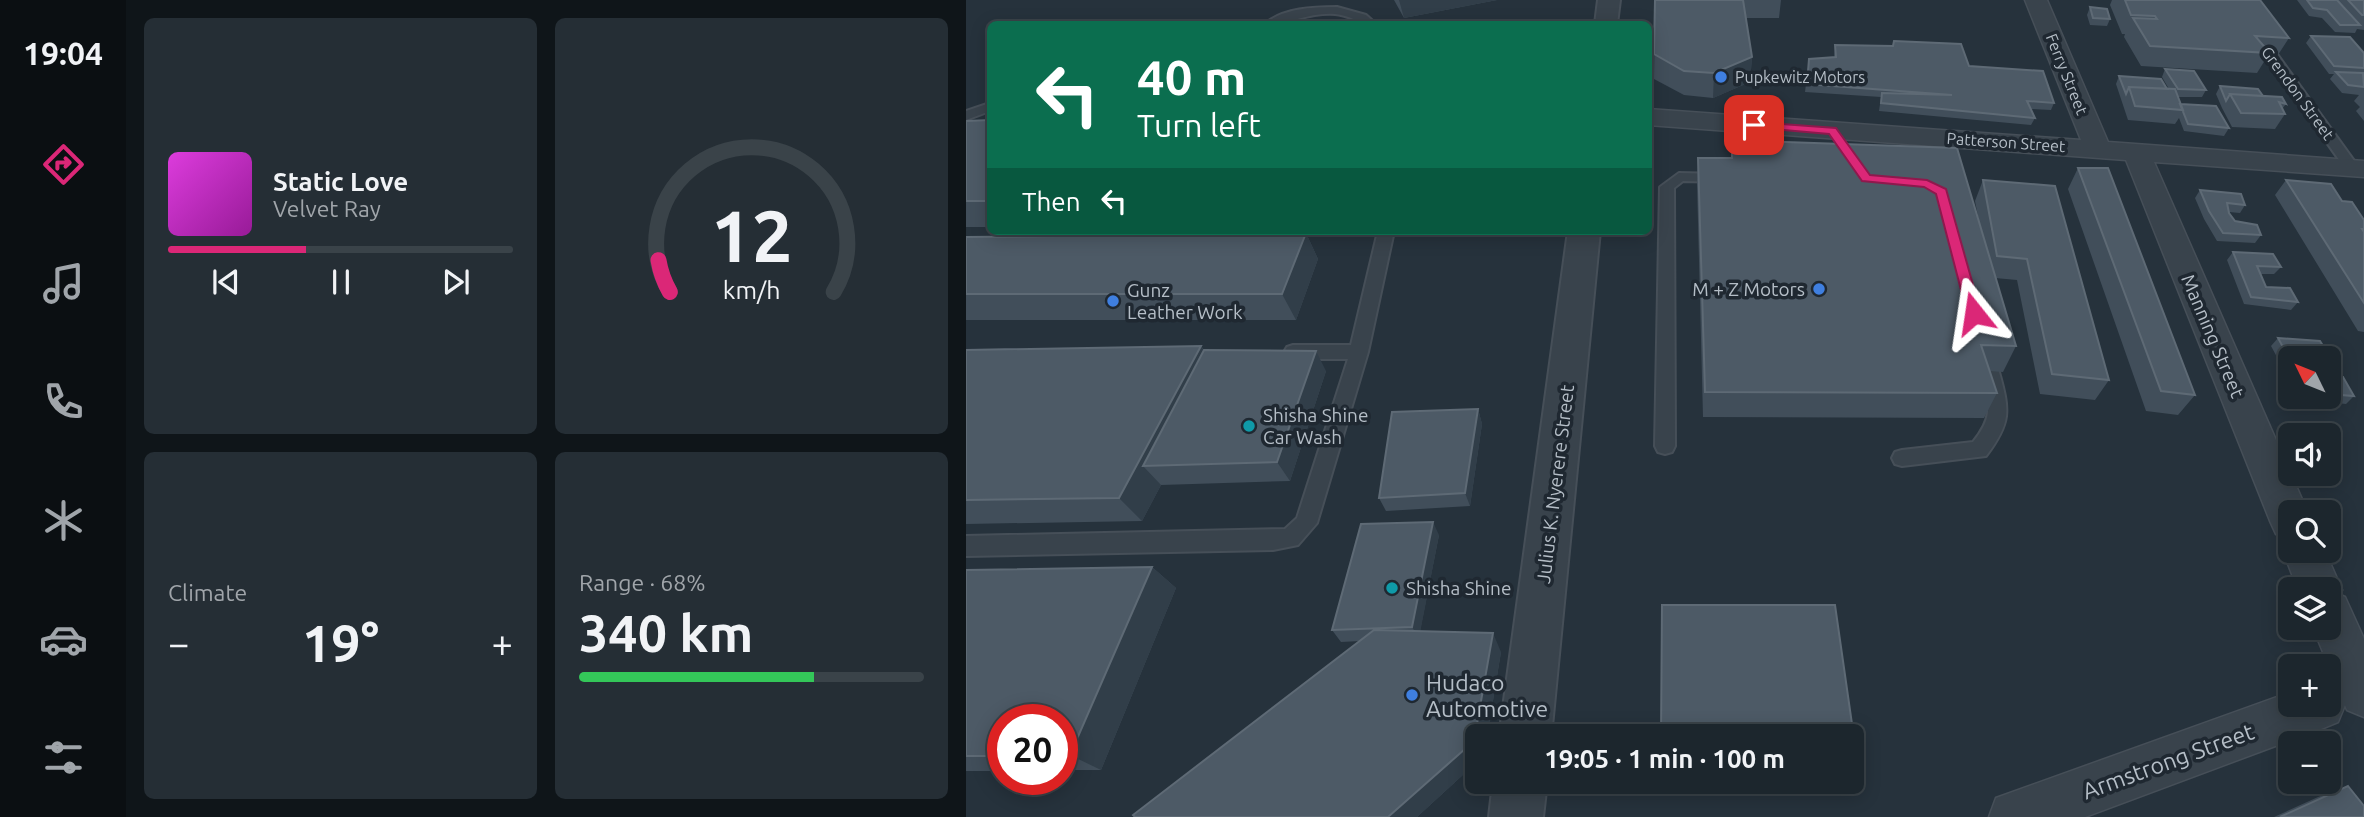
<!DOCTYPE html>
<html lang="en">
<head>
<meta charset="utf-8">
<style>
	:root { --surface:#1c262d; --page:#252e35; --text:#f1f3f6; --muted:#a0a5aa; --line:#3a4349; --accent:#db2777 }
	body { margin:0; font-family:Ubuntu,sans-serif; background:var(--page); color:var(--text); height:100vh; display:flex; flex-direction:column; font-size:26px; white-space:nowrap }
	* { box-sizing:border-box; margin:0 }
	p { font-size:23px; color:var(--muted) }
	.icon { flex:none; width:38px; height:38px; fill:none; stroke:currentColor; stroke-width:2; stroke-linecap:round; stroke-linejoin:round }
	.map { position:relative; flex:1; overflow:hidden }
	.panel { display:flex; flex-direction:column; gap:18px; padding:18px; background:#0f1519; width:840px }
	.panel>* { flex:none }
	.hud { position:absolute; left:21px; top:21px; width:665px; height:214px; border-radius:10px; box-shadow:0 4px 18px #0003,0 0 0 2px var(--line); background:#0b6e4f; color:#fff; overflow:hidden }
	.needle { width:46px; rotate:313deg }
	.controls { position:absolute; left:1312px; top:346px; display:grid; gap:14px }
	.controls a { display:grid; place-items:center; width:63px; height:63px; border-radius:10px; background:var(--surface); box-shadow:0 4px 18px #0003,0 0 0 2px var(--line); font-size:35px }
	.speed { position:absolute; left:21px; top:704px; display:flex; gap:14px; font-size:35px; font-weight:700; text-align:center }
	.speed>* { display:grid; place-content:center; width:91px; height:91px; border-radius:50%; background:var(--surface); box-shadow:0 4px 18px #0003,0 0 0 2px var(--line); line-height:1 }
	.speed .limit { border:10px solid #d22; background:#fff; color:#111 }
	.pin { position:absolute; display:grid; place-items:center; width:60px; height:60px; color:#fff; margin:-30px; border-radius:14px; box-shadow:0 4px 10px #0006 }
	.me { position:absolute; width:77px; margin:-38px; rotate:345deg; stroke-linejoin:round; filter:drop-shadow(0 0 5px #0008) }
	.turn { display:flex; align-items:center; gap:24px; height:147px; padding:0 35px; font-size:32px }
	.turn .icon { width:91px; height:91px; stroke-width:2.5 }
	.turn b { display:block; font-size:49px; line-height:60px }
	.then { display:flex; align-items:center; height:66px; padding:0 35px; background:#0003; gap:14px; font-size:26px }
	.big { font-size:52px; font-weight:700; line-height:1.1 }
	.panel .widget { flex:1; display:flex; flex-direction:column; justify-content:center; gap:10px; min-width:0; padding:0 24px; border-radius:10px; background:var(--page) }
	.panel .dial { align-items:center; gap:0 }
	.dial svg { height:182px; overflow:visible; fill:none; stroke:var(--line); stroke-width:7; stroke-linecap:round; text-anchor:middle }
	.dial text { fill:var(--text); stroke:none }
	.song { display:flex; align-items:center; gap:21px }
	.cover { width:84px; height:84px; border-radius:10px; background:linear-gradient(135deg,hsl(300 70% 55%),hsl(300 70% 35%)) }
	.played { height:7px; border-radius:4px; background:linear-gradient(90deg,var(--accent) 40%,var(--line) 40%) }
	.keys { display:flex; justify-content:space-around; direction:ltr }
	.heat { display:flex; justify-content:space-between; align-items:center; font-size:38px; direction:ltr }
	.charge { height:10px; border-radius:5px; background:linear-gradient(90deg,#34c759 68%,var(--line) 0) }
	.panel .tiles { flex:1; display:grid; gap:18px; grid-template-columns:repeat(2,1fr) }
	.trip { position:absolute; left:499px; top:724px; width:399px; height:70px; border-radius:10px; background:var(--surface); box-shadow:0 4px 18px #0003,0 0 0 2px var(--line); font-weight:700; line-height:70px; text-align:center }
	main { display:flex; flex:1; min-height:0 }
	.tab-bar { display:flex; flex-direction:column; width:126px; justify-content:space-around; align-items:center; background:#0b0f12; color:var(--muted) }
	.tab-bar .icon { width:49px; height:49px }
	.tab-bar .current { color:var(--accent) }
	.tab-bar b { font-size:32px; color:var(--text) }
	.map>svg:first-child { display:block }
</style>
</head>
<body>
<main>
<nav class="tab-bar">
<b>19:04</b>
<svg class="icon current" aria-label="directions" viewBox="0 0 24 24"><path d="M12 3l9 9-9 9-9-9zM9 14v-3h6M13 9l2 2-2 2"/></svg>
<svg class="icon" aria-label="music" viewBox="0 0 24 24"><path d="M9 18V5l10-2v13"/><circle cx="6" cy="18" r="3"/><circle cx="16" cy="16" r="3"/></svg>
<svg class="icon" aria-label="phone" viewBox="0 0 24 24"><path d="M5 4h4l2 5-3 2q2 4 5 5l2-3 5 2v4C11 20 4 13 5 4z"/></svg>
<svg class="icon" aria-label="climate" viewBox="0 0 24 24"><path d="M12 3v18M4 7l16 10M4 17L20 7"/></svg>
<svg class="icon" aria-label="car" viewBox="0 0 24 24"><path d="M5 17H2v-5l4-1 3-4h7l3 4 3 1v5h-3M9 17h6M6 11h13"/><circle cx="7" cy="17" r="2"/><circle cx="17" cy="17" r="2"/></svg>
<svg class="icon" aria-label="filters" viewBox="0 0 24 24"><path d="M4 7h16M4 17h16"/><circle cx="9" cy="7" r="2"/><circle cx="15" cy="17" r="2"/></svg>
</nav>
<section class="panel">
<div class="tiles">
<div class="widget">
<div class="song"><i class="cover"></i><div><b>Static Love</b><p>Velvet Ray</p></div></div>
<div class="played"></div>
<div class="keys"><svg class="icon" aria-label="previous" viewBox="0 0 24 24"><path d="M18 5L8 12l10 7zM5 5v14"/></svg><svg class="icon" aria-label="pause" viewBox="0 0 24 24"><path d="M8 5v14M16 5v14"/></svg><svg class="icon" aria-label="next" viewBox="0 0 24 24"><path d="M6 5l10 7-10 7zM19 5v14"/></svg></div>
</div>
<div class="widget dial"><svg viewBox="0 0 100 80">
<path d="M14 69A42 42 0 1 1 86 69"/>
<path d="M14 69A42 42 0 0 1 9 55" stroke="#db2777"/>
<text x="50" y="56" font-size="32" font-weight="700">12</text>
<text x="50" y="72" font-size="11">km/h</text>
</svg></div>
<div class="widget"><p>Climate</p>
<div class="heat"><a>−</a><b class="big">19°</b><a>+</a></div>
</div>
<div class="widget"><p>Range · 68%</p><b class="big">340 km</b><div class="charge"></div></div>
</div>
</section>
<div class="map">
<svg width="1398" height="817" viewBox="0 0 1398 817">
	<rect width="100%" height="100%" fill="#26323c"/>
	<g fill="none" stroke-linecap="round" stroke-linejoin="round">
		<!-- service casing -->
		<g stroke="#464f58" stroke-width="4">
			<path id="service" d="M1260,0H1272L1391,165L1393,168L1391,171H1381Z
				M371,7L400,15L410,24C395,25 384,15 369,14C342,12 320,26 299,24C317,8 348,7 371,7Z
				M24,103V111L0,120V111Z
				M713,173L756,174L763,178L756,182L717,181L708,188L709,446L706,452L699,454L692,452L689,446L694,187Z
				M412,231H428L402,352L351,523L332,545L307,550L0,556V536L319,529L331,518L382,359H327L321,357L318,352L321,347L327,345H385Z
				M1024,365L1031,367L1033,372C1044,411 1045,423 1020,456L936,466L929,464L926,458L929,452L936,450L1007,442C1029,415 1023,403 1015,372L1017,367Z"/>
		</g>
		<!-- minor casing -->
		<g stroke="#464f58" stroke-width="3">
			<path id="minor" d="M1059,0H1081L1142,142L1398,161V177L1188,162L1342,513H1325V551H1359L1376,590L1374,595L1379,597L1398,639V717L1381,710L1347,628H1363V590H1332L1317,551L1323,538L1310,534L1304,521L1160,160L682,125V109L1115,140Z
				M1363,684L1372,688L1379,705L1372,722L1355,729L1119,817H1023L1030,798L1325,692V705H1363Z"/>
		</g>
		<!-- tertiary casing -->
		<g stroke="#464f58" stroke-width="4">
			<path id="tertiary" d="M632,0H654L651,24H629Z
				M602,231H634L585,737H533Z
				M527,782H581L577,817H523Z"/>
		</g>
		<!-- service -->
		<use href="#service" fill="#39434c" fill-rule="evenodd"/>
		<!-- minor -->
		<use href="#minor" fill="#39434c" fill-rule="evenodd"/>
		<!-- tertiary -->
		<use href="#tertiary" fill="#39434c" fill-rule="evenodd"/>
	</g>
	<!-- wall -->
	<path fill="#414e5a" d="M428,0H531L438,18Z
		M689,0H815L813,18H780L786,57L784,82L747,98L718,95L688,79Z
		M1146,0H1294L1323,38L1310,58L1301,57L1291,73L1175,66L1158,37L1159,34H1156L1144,5Z
		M1331,0H1398V30L1391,29L1389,33L1369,32L1356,18L1343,16Z
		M1124,7L1144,19L1141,26L1124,25L1121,15Z
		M1345,36L1398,53V121L1390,111L1394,107L1388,101L1393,95L1376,93L1364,79L1368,74H1363L1340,43Z
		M869,45L1003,66L1088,103L1085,110L1065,109L1069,118L1065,125L913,111L915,97L839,92L843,59L868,57Z
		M1199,69L1240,90L1236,97H1212L1215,104L1263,128L1258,136L1218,131L1213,118L1209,124L1162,120L1150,84L1153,76L1203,89L1196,77Z
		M1254,86L1297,96L1320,104L1316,109L1319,114L1309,129L1266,127L1256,108L1250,94Z
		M24,120V227H0V121Z
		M766,140L1013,221L1009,201L1017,180L1143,380L1129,400L1074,394L1051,280L1029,278L1050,346L1037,372L1024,371L1031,393L1018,418L737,417L731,183L732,158H765Z
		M1112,168L1229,395L1212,415L1180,411L1102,189Z
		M1320,180L1376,201L1398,220V332L1392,331L1309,195Z
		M1234,190L1279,205L1274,213L1263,212L1269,221L1295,235L1289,243L1251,241L1238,219L1229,198Z
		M340,233L352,259L330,320H0V237Z
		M1267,252L1315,267L1308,274H1295L1300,287L1332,302L1325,310L1278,304L1261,260Z
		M1312,338L1362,354L1357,359H1325V383L1305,346Z
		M235,346L238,350L360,371L324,481L195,485L176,521L0,524V350Z
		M1363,376L1388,396L1380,404L1334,399L1332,397H1363Z
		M512,409L516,424L504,506L420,511L413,498Z
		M473,535L454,631L535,652L521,737H511V762L451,817H169L394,641L375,642L366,630Z
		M186,567L210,588L135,770H96V719H37V771H0V570Z
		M886,737L892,766L886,776Z
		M1382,786L1398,817H1308L1352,797Z"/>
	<!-- shaded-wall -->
	<path fill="#313e49" d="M433,0H531L438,18Z
		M786,57L784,82L747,98L748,73Z
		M340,233L352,259L330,320L316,294Z
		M235,346L252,371L177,466L195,485L176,521L153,498Z
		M350,351L360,371L324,481L311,462Z
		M512,409L516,424L504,506L499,493Z
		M467,522L473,535L453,638L446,627Z
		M186,567L210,588L135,770L104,755Z
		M527,633L535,652L521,737H511V762L451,817H422Z"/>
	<!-- building -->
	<path fill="#4d5a66" stroke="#5e6a75" stroke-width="2" d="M689,0H777L786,57L748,73L718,71L688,54Z
		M1159,0H1294L1323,38L1289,36L1304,53L1184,46L1167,18L1191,19L1189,16L1165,15Z
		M1341,0H1371L1394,25H1374L1361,10L1347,8Z
		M1382,0H1398V15H1396Z
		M1124,7L1141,9L1144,19L1127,18Z
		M1345,36L1384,37L1398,53V68L1368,66Z
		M928,41L995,44L1003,66L1077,71L1088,103L1061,101L1069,118L915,103L916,93L986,95L841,84L843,59L870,57L869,45L927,46Z
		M1199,69L1228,71L1240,90L1212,89Z
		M1370,72L1397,73L1398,87L1382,85Z
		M1153,76L1195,79L1201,89L1163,87L1160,94Z
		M1254,86L1292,89L1297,96L1264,94L1260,101Z
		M1163,87L1209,89L1217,110L1169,106Z
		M1264,94L1316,97L1320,104L1313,102L1319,114L1275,113Z
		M1214,104L1250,106L1263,128L1222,124Z
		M24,120V201H0V121Z
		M766,140L991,148L1050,346L1015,345L1031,393L739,392L732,158H766Z
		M1112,168H1142L1229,395L1195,391Z
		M1017,180L1089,186L1143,380L1086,374L1061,259L1031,256Z
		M1320,180L1365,184L1376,201L1386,202L1398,220V229H1396L1398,232V303Z
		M1234,190L1275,194L1279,205L1261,203L1263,213L1269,221L1291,225L1295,235L1257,233L1243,211Z
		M340,233L316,294H0V237Z
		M1267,252L1307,254L1315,267L1291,266L1300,287L1324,288L1332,302L1285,297Z
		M1312,338L1354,341L1362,354L1337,352L1341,359H1325V362Z
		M235,346L153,498L0,500V350Z
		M238,350L350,351L311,462L177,466Z
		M1363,376L1377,377L1388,396L1363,394Z
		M512,409L499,493L413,498L426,412Z
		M467,522L446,627L366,630L395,524Z
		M186,567L104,755H96V719H37V756H0V570Z
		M696,605H869L892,766L886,767V737H695Z
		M408,630L527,633L508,741L422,817H169L167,815Z
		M1382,786L1398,806V817H1314Z"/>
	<!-- route -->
	<path fill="#db2777" stroke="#8e194d" stroke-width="2" d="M788,122L870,128L904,175L961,180L980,189L1015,313L1013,316H1003L1001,313L970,194L958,187L896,181L863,134L784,127L782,125Z"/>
	<!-- markers -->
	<g fill="#3f7fe0" stroke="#1f2831" stroke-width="2.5">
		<circle cx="755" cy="77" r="7"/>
		<circle cx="853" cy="289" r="7"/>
		<circle cx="147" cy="301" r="7"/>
		<circle cx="446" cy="695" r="7"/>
	</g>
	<g fill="#0f9aa8" stroke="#1f2831" stroke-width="2.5">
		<circle cx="283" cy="426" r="7"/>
		<circle cx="426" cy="588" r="7"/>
	</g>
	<g text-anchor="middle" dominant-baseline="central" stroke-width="7" stroke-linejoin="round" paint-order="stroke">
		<!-- far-street labels -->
		<g font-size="16" fill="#b5bec7" stroke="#1f2831">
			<text transform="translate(1101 74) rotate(68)">Ferry Street</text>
			<text transform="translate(1332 93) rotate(54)">Grendon Street</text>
			<text transform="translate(1040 142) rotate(4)">Patterson Street</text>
		</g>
		<!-- far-poi labels -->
		<g font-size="16" fill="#b5bec7" stroke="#1f2831" text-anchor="start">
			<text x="769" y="77">Pupkewitz Motors</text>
		</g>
		<!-- poi labels -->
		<g font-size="19" fill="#b5bec7" stroke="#1f2831" text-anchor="start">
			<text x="839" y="289" text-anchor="end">M + Z Motors</text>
			<text x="161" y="290">Gunz<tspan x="161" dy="22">Leather Work</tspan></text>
			<text x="297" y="415">Shisha Shine<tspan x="297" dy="22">Car Wash</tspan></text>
			<text x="440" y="588">Shisha Shine</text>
		</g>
		<!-- street labels -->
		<g font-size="19" fill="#b5bec7" stroke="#1f2831">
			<text transform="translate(1247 336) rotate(67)">Manning Street</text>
			<text transform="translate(589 484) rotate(-83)">Julius K. Nyerere Street</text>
		</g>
		<!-- near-poi labels -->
		<g font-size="23" fill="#b5bec7" stroke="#1f2831" text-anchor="start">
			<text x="460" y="682">Hudaco<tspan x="460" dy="26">Automotive</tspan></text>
		</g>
		<!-- near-street labels -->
		<g font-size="23" fill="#b5bec7" stroke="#1f2831">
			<text transform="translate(1202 761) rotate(-20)">Armstrong Street</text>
		</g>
	</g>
</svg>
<div class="controls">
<a><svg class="needle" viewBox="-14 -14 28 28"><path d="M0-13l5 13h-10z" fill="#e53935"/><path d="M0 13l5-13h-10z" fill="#a0a5aa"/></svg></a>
<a><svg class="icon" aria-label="sound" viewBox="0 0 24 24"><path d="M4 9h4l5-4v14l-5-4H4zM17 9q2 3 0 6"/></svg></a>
<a><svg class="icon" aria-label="search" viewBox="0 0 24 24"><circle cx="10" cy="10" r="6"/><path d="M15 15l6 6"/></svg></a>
<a><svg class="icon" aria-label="layers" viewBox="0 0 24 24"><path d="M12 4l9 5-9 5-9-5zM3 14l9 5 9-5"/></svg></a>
<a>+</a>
<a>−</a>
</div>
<div class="speed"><div class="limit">20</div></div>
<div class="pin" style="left:788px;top:125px;background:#d93025"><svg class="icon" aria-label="arrive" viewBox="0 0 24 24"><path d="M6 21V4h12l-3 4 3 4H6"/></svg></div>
<svg class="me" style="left:1008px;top:313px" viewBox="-20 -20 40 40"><path d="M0-17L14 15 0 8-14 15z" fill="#db2777" stroke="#fff" stroke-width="4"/></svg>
<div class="trip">19:05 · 1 min · 100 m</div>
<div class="hud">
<div class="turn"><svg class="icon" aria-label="left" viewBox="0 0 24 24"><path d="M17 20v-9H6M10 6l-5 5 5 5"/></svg><div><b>40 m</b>Turn left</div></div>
<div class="then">Then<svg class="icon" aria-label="left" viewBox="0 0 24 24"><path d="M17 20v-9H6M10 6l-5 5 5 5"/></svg></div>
</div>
</div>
</main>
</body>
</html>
